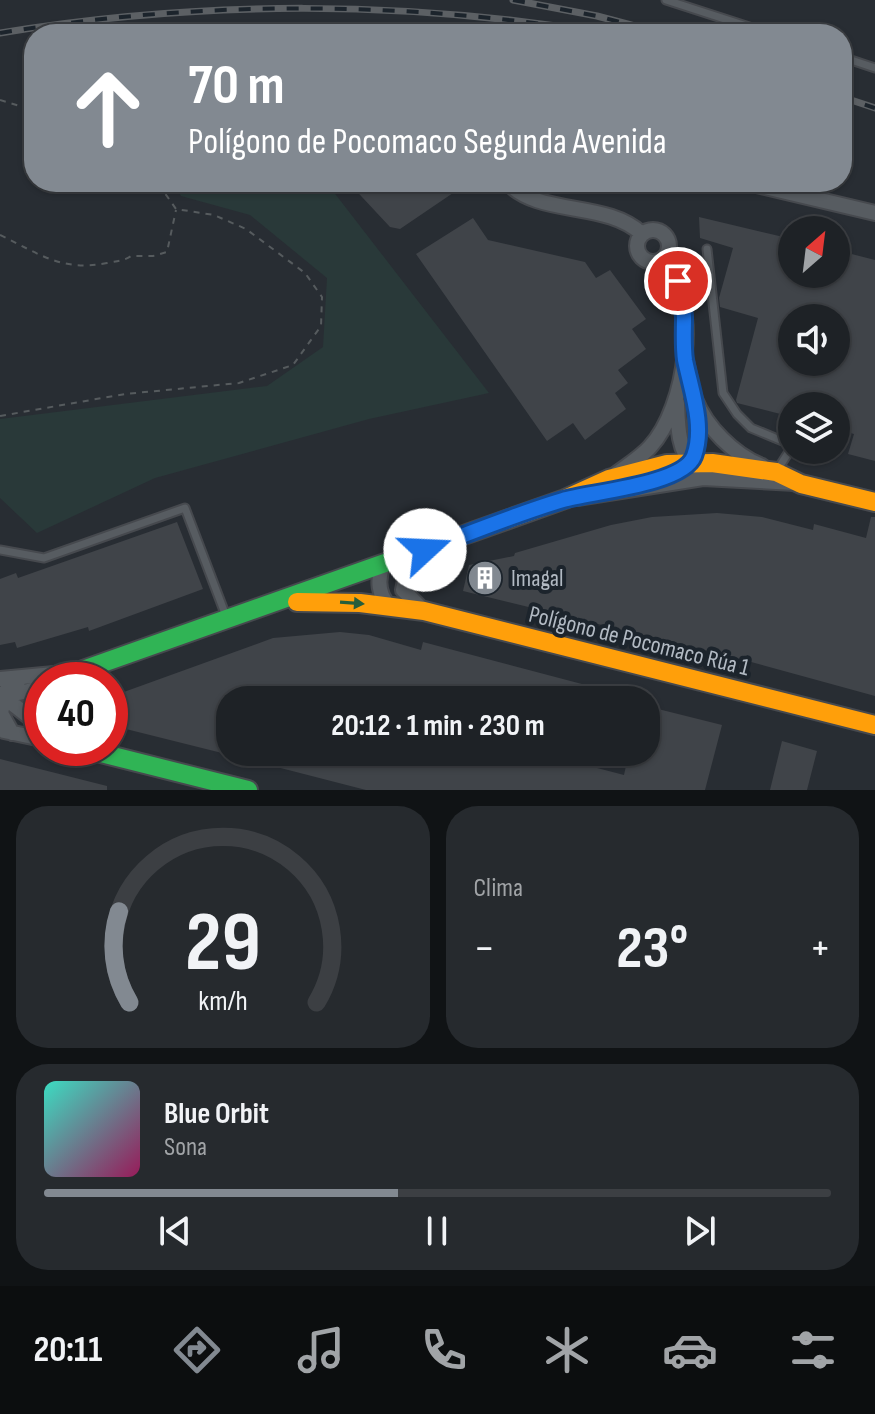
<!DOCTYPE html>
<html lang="es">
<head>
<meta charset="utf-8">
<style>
	:root { --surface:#1e2226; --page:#262a2e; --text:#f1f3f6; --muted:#a1a4a7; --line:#3c3f43; --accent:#828991 }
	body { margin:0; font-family:"Sofia Sans Condensed",sans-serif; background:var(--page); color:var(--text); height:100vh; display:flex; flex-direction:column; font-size:30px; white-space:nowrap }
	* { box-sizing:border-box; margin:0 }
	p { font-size:26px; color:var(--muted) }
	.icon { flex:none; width:44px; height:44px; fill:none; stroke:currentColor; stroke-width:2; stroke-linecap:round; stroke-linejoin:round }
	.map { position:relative; height:790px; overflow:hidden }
	.details { display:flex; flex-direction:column; gap:16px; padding:16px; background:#101315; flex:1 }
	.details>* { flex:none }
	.guide { position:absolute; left:24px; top:24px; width:828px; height:168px; border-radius:32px; box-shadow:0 2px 6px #0004,0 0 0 2px var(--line); background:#828991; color:#fff; overflow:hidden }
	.needle { width:52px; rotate:28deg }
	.controls { position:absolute; left:778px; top:216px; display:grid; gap:16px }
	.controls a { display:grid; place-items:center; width:72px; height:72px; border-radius:50%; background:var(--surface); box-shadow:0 2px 6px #0004,0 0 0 2px var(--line); font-size:40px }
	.speed { position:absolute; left:24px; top:662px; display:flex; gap:16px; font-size:40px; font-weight:700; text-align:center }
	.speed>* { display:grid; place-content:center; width:104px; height:104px; border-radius:50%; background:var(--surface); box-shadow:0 2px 6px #0004,0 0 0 2px var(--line); line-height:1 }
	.speed .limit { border:12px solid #d22; background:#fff; color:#111 }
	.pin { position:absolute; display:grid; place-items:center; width:68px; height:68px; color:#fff; margin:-34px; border:4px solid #fff; border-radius:50%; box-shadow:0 2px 8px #0007 }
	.me { position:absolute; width:88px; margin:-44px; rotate:70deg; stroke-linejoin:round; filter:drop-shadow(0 0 6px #0008) }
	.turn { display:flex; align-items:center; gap:28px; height:168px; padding:0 32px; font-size:36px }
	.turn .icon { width:104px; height:104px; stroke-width:2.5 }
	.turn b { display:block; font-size:56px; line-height:68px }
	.big { font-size:60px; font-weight:700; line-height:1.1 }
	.details .widget { flex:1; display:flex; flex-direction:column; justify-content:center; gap:12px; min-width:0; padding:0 28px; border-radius:32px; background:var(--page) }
	.details .dial { align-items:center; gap:0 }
	.dial svg { height:208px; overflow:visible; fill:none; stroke:var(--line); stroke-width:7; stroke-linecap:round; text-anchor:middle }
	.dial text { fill:var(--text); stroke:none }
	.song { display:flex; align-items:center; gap:24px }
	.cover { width:96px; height:96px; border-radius:12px; background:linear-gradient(135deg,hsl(170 70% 55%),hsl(330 70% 35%)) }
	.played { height:8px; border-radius:4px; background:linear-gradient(90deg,var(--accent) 45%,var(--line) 45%) }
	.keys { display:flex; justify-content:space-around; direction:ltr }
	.heat { display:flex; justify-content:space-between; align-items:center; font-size:44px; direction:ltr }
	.details .tiles { flex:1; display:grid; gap:16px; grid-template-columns:1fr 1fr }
	.widget:last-child { grid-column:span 2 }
	.trip { position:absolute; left:216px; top:686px; width:444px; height:80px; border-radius:32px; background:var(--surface); box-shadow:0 2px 6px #0004,0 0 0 2px var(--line); font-weight:700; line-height:80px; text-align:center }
	.tab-bar { display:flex; height:128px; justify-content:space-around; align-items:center; background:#0c0e0f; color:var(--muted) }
	.tab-bar .icon { width:56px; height:56px }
	.tab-bar .selected { color:var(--accent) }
	.tab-bar b { font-size:36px; color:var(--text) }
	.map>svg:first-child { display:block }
</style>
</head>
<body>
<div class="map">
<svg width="875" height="790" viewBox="0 0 875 790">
	<rect width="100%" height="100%" fill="#282d33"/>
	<!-- green -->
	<path fill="#293939" d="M172,182H326L489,393L369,419L155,478L37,533L0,498V419L267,386L323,347L327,278L250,215L181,196Z"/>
	<!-- building -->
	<path fill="#404449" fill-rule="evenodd" d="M348,182H451L453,193L400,229L390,227Z
		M699,217L792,239V274H836V250L875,260V461L848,454L854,434L836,429V406H792V417L737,403L736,400L758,318L720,307L719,298L733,248L700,238ZM792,318H836V362H792Z
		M473,218L488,240L585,262L596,278L610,270L646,319L632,329L646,349L618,370L628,383L615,393L626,409L585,440L573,423L547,441L416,254Z
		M717,513L762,517L813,530L814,524L866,538L871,517H875V696L733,657L463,591L469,565L514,556L515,553L611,525L652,517Z
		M177,522L203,589L89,631L88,627L17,648L15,642L0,645V579L16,573L18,578Z
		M340,632L369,635L421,650L423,642L597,688L594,700H230V755L110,725V697L273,638Z
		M646,706L722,725L705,790H366L234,756L235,752H581L578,763L624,775L629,752H646Z
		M782,741L817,751L807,790H770Z
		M0,759L107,786V790H0Z"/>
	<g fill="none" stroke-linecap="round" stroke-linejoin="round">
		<!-- lane casing -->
		<g stroke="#46494e" stroke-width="11">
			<path id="lane" d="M666,0L771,34
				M842,57L875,68
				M707,249L723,393L737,414L751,428L792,445
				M776,472L792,447
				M0,550L44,558L185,508L226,616"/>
		</g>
		<!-- street casing -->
		<g stroke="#46494e" stroke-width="18">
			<path id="street" d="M507,182C539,217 606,200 642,234
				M744,182L875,213
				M637 246a16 16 0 1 1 32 0a16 16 0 1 1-32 0Z
				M686,361C689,374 691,387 695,399C706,427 734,455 762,466
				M677,403C678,426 678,449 693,467
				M616,474C627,466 641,457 650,447C687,407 702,299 662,259
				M648,481C704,462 695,456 696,402
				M577,498L703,478L795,483
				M424,551C412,563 406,573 403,590L424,611
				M383,565C377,580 378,595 390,607
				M0,679L75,672
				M0,694L42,727
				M0,697L42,688
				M37,723L36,706L42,696
				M4,731L42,739
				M12,733L1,713L6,691L22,677"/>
		</g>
		<!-- fast casing -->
		<g stroke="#46494e" stroke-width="22">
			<path id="fast" d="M64,680L80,671L416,552
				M81,748L248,790"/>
		</g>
		<!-- slow casing -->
		<g stroke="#46494e" stroke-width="22">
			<path id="slow" d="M416,552L565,499L609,479L667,464L712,463L776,472L801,484L875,502
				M297,602L360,603L424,611L875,725"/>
		</g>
		<!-- path -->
		<path stroke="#565b5e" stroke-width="2" stroke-dasharray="6 6" stroke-linecap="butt" d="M0,100L30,109L34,113
			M0,235C40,254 61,272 107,263C116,261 124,261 131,256H153L167,252L176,210
			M0,416L125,394L239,383L293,365L321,326L322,297L305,273L246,229L214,215L176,209L157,182"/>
		<!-- lane -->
		<use href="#lane" stroke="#575c61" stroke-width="7"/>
		<!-- street -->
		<use href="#street" stroke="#575c61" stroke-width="14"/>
		<!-- fast -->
		<use href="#fast" stroke="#30b455" stroke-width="18"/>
		<!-- slow -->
		<use href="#slow" stroke="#ff9f0a" stroke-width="18"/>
		<!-- rail casing -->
		<g stroke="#5c6064" stroke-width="7">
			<path id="rail" d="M513,0L597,16L665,34
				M0,33C198,0 410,0 607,34
				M842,97L875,108"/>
		</g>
		<!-- rail -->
		<use href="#rail" stroke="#1c242c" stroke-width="4" stroke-dasharray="12" stroke-linecap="butt"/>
	</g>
	<!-- one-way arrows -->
	<defs><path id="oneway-solid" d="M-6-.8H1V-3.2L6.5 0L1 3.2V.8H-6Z" transform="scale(2)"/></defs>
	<use fill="#245e3c" href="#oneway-solid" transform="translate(352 603) rotate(4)"/>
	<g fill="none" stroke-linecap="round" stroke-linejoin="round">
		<!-- route casing -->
		<g stroke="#114b97" stroke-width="20">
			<path id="route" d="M425,550C470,533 516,514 563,500C589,492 683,485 694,456C705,426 691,390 685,360C683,346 684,331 684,317C683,305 680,293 678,281"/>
		</g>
		<!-- route -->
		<use href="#route" stroke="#1a73e8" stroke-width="14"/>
	</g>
	<!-- icons -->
	<defs>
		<g id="building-disc" transform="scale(1.8)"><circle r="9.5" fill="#828991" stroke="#1c242c"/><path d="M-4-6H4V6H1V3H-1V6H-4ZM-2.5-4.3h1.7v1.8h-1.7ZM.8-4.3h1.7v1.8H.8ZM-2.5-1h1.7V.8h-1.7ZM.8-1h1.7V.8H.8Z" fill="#fff"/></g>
	</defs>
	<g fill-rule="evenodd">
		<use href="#building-disc" x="485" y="578"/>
	</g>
	<g text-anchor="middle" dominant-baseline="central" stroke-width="8" stroke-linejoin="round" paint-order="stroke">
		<!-- poi labels -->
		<g font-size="24" fill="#b2bac3" stroke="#1c242c" text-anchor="start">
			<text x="511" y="578">Imagal</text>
		</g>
		<!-- street labels -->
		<g font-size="24" fill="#b2bac3" stroke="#1c242c">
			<text transform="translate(639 641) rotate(14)">Polígono de Pocomaco Rúa 1</text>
		</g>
	</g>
</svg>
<div class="controls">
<a><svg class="needle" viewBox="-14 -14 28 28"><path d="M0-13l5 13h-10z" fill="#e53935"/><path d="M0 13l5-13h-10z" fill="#a1a4a7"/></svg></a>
<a><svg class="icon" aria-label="sound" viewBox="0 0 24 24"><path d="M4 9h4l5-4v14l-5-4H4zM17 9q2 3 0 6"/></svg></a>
<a><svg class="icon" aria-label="layers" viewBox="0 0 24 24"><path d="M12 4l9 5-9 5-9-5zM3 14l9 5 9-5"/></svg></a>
</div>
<div class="speed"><div class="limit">40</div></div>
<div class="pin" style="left:678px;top:281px;background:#d93025"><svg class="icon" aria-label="arrive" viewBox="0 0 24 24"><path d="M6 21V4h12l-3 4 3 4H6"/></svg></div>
<svg class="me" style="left:425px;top:550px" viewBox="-20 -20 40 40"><circle r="19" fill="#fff"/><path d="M0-13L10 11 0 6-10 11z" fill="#1a73e8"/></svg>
<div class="trip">20:12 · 1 min · 230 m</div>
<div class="guide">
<div class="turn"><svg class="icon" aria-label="ahead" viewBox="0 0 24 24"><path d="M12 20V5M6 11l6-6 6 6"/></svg><div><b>70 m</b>Polígono de Pocomaco Segunda Avenida</div></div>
</div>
</div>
<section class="details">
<div class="tiles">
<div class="widget dial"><svg viewBox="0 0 100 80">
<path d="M14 69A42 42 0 1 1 86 69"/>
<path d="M14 69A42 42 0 0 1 10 34" stroke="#828991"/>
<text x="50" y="56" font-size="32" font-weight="700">29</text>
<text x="50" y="72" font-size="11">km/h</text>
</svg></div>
<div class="widget"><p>Clima</p>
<div class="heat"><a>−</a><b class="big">23°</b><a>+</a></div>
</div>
<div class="widget">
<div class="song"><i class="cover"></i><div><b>Blue Orbit</b><p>Sona</p></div></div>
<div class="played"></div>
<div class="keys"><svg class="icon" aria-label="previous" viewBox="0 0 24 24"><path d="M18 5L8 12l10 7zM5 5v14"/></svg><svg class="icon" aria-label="pause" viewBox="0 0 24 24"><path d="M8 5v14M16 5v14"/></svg><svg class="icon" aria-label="next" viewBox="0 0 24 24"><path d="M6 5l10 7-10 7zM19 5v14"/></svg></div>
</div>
</div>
</section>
<nav class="tab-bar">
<b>20:11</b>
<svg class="icon selected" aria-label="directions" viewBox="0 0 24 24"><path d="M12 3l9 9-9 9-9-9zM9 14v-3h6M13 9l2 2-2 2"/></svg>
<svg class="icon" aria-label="music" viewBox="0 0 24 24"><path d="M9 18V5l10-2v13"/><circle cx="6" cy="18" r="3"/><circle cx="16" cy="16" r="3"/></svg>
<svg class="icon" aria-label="phone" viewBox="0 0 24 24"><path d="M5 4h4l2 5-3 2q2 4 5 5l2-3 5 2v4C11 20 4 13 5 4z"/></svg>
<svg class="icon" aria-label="climate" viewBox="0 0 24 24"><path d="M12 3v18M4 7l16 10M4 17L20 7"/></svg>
<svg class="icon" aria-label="car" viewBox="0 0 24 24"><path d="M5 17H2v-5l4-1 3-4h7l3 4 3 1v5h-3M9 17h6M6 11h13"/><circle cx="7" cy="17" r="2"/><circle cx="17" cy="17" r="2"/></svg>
<svg class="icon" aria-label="filters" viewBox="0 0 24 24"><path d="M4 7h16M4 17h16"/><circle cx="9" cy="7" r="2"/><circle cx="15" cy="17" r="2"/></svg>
</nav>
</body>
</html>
